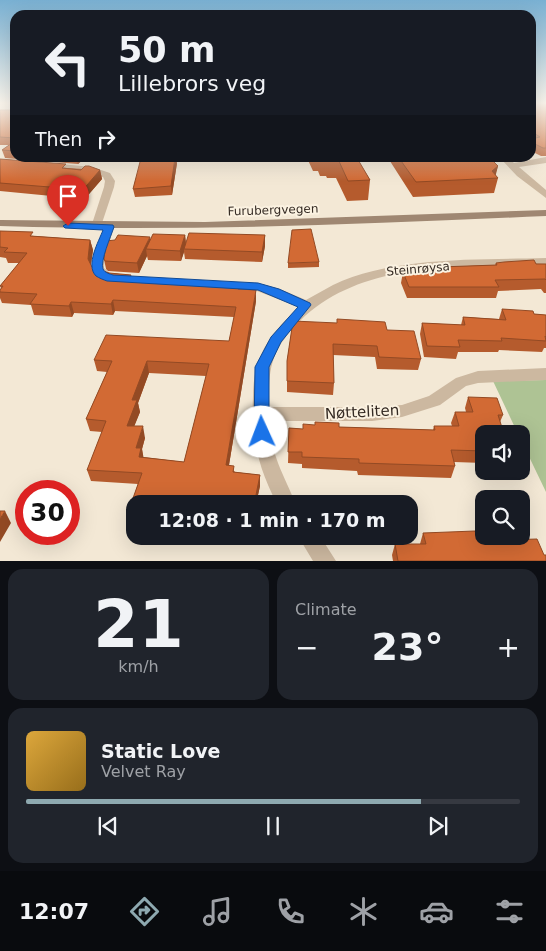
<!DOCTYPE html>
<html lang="en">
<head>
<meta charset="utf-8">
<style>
	:root { --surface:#171b24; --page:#20242c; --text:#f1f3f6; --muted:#9ea1a6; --line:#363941; --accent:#8ea9b0 }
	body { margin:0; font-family:"DejaVu Sans",sans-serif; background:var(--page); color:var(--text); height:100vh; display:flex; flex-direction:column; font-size:19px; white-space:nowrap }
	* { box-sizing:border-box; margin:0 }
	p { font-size:16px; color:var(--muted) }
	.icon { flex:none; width:28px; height:28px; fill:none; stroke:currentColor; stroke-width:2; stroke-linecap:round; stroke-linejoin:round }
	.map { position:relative; height:561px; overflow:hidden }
	.side { display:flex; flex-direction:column; gap:8px; padding:8px; background:#0d0f14; flex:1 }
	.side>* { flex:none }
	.hud { position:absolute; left:10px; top:10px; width:526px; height:152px; border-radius:15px; box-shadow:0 5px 20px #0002; background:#171b24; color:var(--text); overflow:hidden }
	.buttons { position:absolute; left:475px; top:425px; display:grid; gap:10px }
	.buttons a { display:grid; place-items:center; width:55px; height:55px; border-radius:10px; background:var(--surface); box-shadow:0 5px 20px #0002; font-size:25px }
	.speed { position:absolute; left:15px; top:480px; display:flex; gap:10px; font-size:25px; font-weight:700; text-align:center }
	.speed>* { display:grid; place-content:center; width:65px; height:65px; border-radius:50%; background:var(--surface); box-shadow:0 5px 20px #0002; line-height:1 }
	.speed .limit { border:8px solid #d22; background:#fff; color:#111 }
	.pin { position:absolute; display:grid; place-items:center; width:42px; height:42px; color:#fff; margin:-51px -21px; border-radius:50% 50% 50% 0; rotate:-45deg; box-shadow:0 0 5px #0007 }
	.pin .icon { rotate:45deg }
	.me { position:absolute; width:55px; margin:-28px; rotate:358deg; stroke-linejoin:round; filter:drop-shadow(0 0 4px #0008) }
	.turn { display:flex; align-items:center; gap:18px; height:105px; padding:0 25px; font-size:22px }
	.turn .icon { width:65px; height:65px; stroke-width:2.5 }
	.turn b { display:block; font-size:35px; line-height:42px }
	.then { display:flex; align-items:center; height:48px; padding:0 25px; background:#0003; gap:10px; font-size:19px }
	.big { font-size:38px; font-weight:800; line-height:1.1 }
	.side .widget { flex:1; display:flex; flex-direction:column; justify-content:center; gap:8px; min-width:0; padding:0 18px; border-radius:15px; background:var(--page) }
	.side .dial { align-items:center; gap:0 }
	.dial b { font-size:65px; line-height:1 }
	.song { display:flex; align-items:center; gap:15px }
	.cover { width:60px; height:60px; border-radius:8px; background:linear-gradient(135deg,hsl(40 70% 55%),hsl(40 70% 35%)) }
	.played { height:5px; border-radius:2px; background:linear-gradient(90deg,var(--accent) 80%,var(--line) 80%) }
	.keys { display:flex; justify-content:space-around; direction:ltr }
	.heat { display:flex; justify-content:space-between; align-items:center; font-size:28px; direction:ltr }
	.side .tiles { flex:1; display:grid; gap:8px; grid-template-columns:1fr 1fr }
	.widget:last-child { grid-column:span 2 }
	.trip { position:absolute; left:126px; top:495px; width:292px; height:50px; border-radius:15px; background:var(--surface); box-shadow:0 5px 20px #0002; font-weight:800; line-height:50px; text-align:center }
	.menu { display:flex; height:80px; justify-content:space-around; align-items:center; background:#090b0e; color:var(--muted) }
	.menu .icon { width:35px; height:35px }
	.menu .current { color:var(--accent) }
	.menu b { font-size:22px; color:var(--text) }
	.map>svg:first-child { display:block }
</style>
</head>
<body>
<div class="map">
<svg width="546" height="561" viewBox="0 0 546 561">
	<rect width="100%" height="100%" fill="#f3e8d5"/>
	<!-- green -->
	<path fill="#aec394" d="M546,380V492L521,440V434H518L493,381Z"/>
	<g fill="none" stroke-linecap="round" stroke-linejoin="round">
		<!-- minor -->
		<path fill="#ccb8a0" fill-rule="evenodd" d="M546,157V163L519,167L546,190V198L517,176L500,158H509L514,163Z
			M50,163L92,167L110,173L115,181L114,187L100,229L96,230L91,227L104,187L105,181L103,177L91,173L47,168L45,166Z
			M109,224L114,227L105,257L104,268L116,278L110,282C100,279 92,274 92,263L104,227Z
			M546,258V266C464,267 363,259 300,321C289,332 279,344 274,358C268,374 269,391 269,407H372L402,405L429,396L456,378L478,371L546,368V380L478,383L466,386L440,405L402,417L372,421H269C270,452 284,476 296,504H277C258,467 251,438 253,397C253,383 255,368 261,355C269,336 283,322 299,307L257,291L157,286L151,282L157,278L258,283L280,289L306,300C315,295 324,290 333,285C393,256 481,260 546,258Z
			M298,536H320L336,561H313Z"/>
		<!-- secondary -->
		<path fill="#9f8772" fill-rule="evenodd" d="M546,210V216C364,224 182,232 0,226V220L205,222Z"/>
	</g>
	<!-- wall -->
	<path fill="#b55b2d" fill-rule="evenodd" d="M531,103H546V156H541L531,151Z
		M0,110H15V158H85L78,164L5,158L2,150L9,145H0Z
		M307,158H357L370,180L368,200L347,201L336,178H327L326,176H320L318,171H313Z
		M388,158H490L498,166L495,175L498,178L494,193L413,197Z
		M0,159L67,168L100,170L102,179L83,201L62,199V197L0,191Z
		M177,163L172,195L135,197L133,189Z
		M0,231L34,236L90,240L93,250L91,265L92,267L109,273L131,275L132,280L238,287L239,289L256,301L229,465L235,472L260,475V486L256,504H135V511L132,501L138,484L91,481L87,470L102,432L90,431L86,419L107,372L97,371L94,360L229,341L234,317L115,311L113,315L74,313L72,317L34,315L31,305L2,303L0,298V290L1,288L0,286L19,263H8L6,258L0,257ZM149,373L206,376L184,462L143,457L142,449L145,438L134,426L140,412L138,403Z
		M185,235L186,243L265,235V246L262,262L185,259L184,252L181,261L148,260L147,256L139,273L108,271L106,269L104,259L151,240Z
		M319,262V267L288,268V263Z
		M496,263L546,264V293H544L541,289L498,291L496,298H407L401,283L403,272H422V270H431V268H438L439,267L495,265Z
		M502,309L534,314L546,315V348H544L542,352L499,350L498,352H458L456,359L424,357L420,334L422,323L461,325L463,317L499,319Z
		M293,321L387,330L421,359L418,370L377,369L375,357L333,355L334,383L333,395L287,392V361Z
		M468,397L503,415L500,422L484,434V463L454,462L455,466L451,478L358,475L357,471L302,468V464L288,463L289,428L302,429L339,427L433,430L434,426H452L451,423L455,412H466L465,408Z
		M423,533L478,541L546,561H393L392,555L395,544H420Z"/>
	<!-- shaded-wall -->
	<path fill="#934a24" d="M76,158H85L78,164Z
		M175,158H176L177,163L172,195L171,186Z
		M498,166L495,178L492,171Z
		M100,170L102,179L83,201L81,192Z
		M185,235L186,245L184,249V252L181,261L180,251Z
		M265,235V246L262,262V252Z
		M150,237L152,247L146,249L147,256L139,273L137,263Z
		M90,240L93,250L90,270L88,259Z
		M256,290V301L227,477L226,465Z
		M113,300L115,311L113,315L111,304Z
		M71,302L74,313L72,317L69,306Z
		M147,361L149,373L138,403L140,412L130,437L127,426L132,400Z
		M143,426L145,438L142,449L144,460L142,468L136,448Z
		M260,475V486L256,504H255L256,495Z
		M5,511L11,523L0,542V519Z"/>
	<!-- building -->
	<path fill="#d26a34" stroke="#934a24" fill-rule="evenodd" d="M531,103H546V148H543L531,142V139L540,137L531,131Z
		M0,110H15V138L0,137Z
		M15,141V151L2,150Z
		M141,158H175L171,186L133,189Z
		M327,158H357L370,180L348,181L338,159L328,160Z
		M399,158H490L498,166L492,171L498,178L416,182Z
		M0,159L66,164L62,168L81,170L85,166H89L100,170L81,192L60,190L62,188L0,183Z
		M311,229L319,262L288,263L292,230Z
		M0,231L33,232L30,236L90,240L88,259L92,267L109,273L131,275L128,280L238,287V289L256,290L226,465L234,466L233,472L260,475L256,495L255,504H161L132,501L142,473L87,470L106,421L86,419L112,361L94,360L106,335L229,341L236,307L113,300L111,304L71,302L69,306L30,304L37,294L0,292V290L3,286H0L27,253L4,252L8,248L0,247ZM147,361L209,364L184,462L139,457L141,448H136L143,426H127L137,400H132Z
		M189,233L265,235L262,252L184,249Z
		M153,234L185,235L180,251L146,249Z
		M118,235L150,237L137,263L105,261L104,259L106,241L115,240Z
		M534,260L536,264H546V280L545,279L495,280L499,287H409L403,272H423L422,270H432L431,268H439V267L497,265L496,263L504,262Z
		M502,309L533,311L534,314L546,315V337L545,336L546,341L501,338L502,341L458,340L460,347L427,346L422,323L465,325L463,317L506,320Z
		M337,319L385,322L387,330L414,331L421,359L379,357L377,346L333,344L334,383L287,381V361L293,321L337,323Z
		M468,397L497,398L503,415H498L504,434H484V451L451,450L455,466L359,463V459L302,457V452H288L289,428L303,429V424L315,425V422L339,423V427L435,430L434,426H459L455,412H473Z
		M0,511H5L0,519Z
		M475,531L478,541L537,539L544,555H546V561H398L395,544H426L423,533Z"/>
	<!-- sky -->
	<linearGradient id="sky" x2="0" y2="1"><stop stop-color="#79b0d2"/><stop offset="0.57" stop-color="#faf5ec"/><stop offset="1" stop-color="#faf5ec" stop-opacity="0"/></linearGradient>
	<rect width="546" height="181" fill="url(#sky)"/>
	<!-- route -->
	<path fill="#1a73e8" stroke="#114b97" d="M68,223L113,225L114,227C111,236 100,261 103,269C105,273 110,274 113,275L258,283L279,289L310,303L311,305L281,342L269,367V432L267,436L262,438L256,436L254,432L255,367L271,337L298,307L258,290L107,281C104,280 99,278 96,276C85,265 99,241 103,230L65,228L63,226Z"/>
	<g text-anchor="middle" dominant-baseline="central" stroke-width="4" stroke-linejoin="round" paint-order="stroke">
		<!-- street labels -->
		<g font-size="12" fill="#352b24" stroke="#fbf2e1">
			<text transform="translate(273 210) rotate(-2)">Furubergvegen</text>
			<text transform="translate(418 269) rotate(-5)">Steinrøysa</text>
		</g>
		<!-- near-street labels -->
		<g font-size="15" fill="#352b24" stroke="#fbf2e1">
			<text transform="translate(362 412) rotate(-3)">Nøtteliten</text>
		</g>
	</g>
</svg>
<div class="buttons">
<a><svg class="icon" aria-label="sound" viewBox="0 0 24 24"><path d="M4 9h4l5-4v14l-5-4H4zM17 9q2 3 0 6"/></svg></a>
<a><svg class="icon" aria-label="search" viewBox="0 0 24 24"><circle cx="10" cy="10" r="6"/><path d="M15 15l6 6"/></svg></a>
</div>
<div class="speed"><div class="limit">30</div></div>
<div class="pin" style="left:68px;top:226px;background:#d93025"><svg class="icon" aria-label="arrive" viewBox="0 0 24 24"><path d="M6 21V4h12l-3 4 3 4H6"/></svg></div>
<svg class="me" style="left:262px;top:432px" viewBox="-20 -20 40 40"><circle r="19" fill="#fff"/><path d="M0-13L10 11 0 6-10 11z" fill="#1a73e8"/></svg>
<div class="trip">12:08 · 1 min · 170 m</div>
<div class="hud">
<div class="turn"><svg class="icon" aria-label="left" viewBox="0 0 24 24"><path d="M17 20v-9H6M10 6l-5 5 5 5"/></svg><div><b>50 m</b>Lillebrors veg</div></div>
<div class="then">Then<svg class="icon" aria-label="right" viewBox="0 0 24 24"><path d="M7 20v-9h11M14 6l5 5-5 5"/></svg></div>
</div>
</div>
<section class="side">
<div class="tiles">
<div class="widget dial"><b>21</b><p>km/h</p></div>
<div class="widget"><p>Climate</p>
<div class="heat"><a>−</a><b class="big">23°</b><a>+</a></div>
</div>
<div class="widget">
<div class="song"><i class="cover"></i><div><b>Static Love</b><p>Velvet Ray</p></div></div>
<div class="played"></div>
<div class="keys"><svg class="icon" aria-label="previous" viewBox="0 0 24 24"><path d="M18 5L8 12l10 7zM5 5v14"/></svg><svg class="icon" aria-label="pause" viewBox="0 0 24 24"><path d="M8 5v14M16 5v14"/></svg><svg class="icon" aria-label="next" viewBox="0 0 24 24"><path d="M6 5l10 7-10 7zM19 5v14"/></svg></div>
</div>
</div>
</section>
<nav class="menu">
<b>12:07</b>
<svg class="icon current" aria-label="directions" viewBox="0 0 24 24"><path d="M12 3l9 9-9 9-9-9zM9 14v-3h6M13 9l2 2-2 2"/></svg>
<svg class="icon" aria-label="music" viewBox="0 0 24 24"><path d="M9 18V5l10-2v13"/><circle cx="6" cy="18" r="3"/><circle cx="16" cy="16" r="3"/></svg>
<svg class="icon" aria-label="phone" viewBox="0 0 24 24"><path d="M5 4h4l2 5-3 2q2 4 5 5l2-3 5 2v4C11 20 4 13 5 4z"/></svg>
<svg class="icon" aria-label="climate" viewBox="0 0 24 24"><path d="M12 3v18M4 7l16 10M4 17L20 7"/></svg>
<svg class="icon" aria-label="car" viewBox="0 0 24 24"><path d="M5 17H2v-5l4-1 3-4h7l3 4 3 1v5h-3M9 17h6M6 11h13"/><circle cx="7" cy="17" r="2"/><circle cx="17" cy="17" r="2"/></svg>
<svg class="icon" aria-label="filters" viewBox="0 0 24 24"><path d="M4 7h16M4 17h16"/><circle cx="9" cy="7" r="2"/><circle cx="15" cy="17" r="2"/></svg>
</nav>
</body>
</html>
